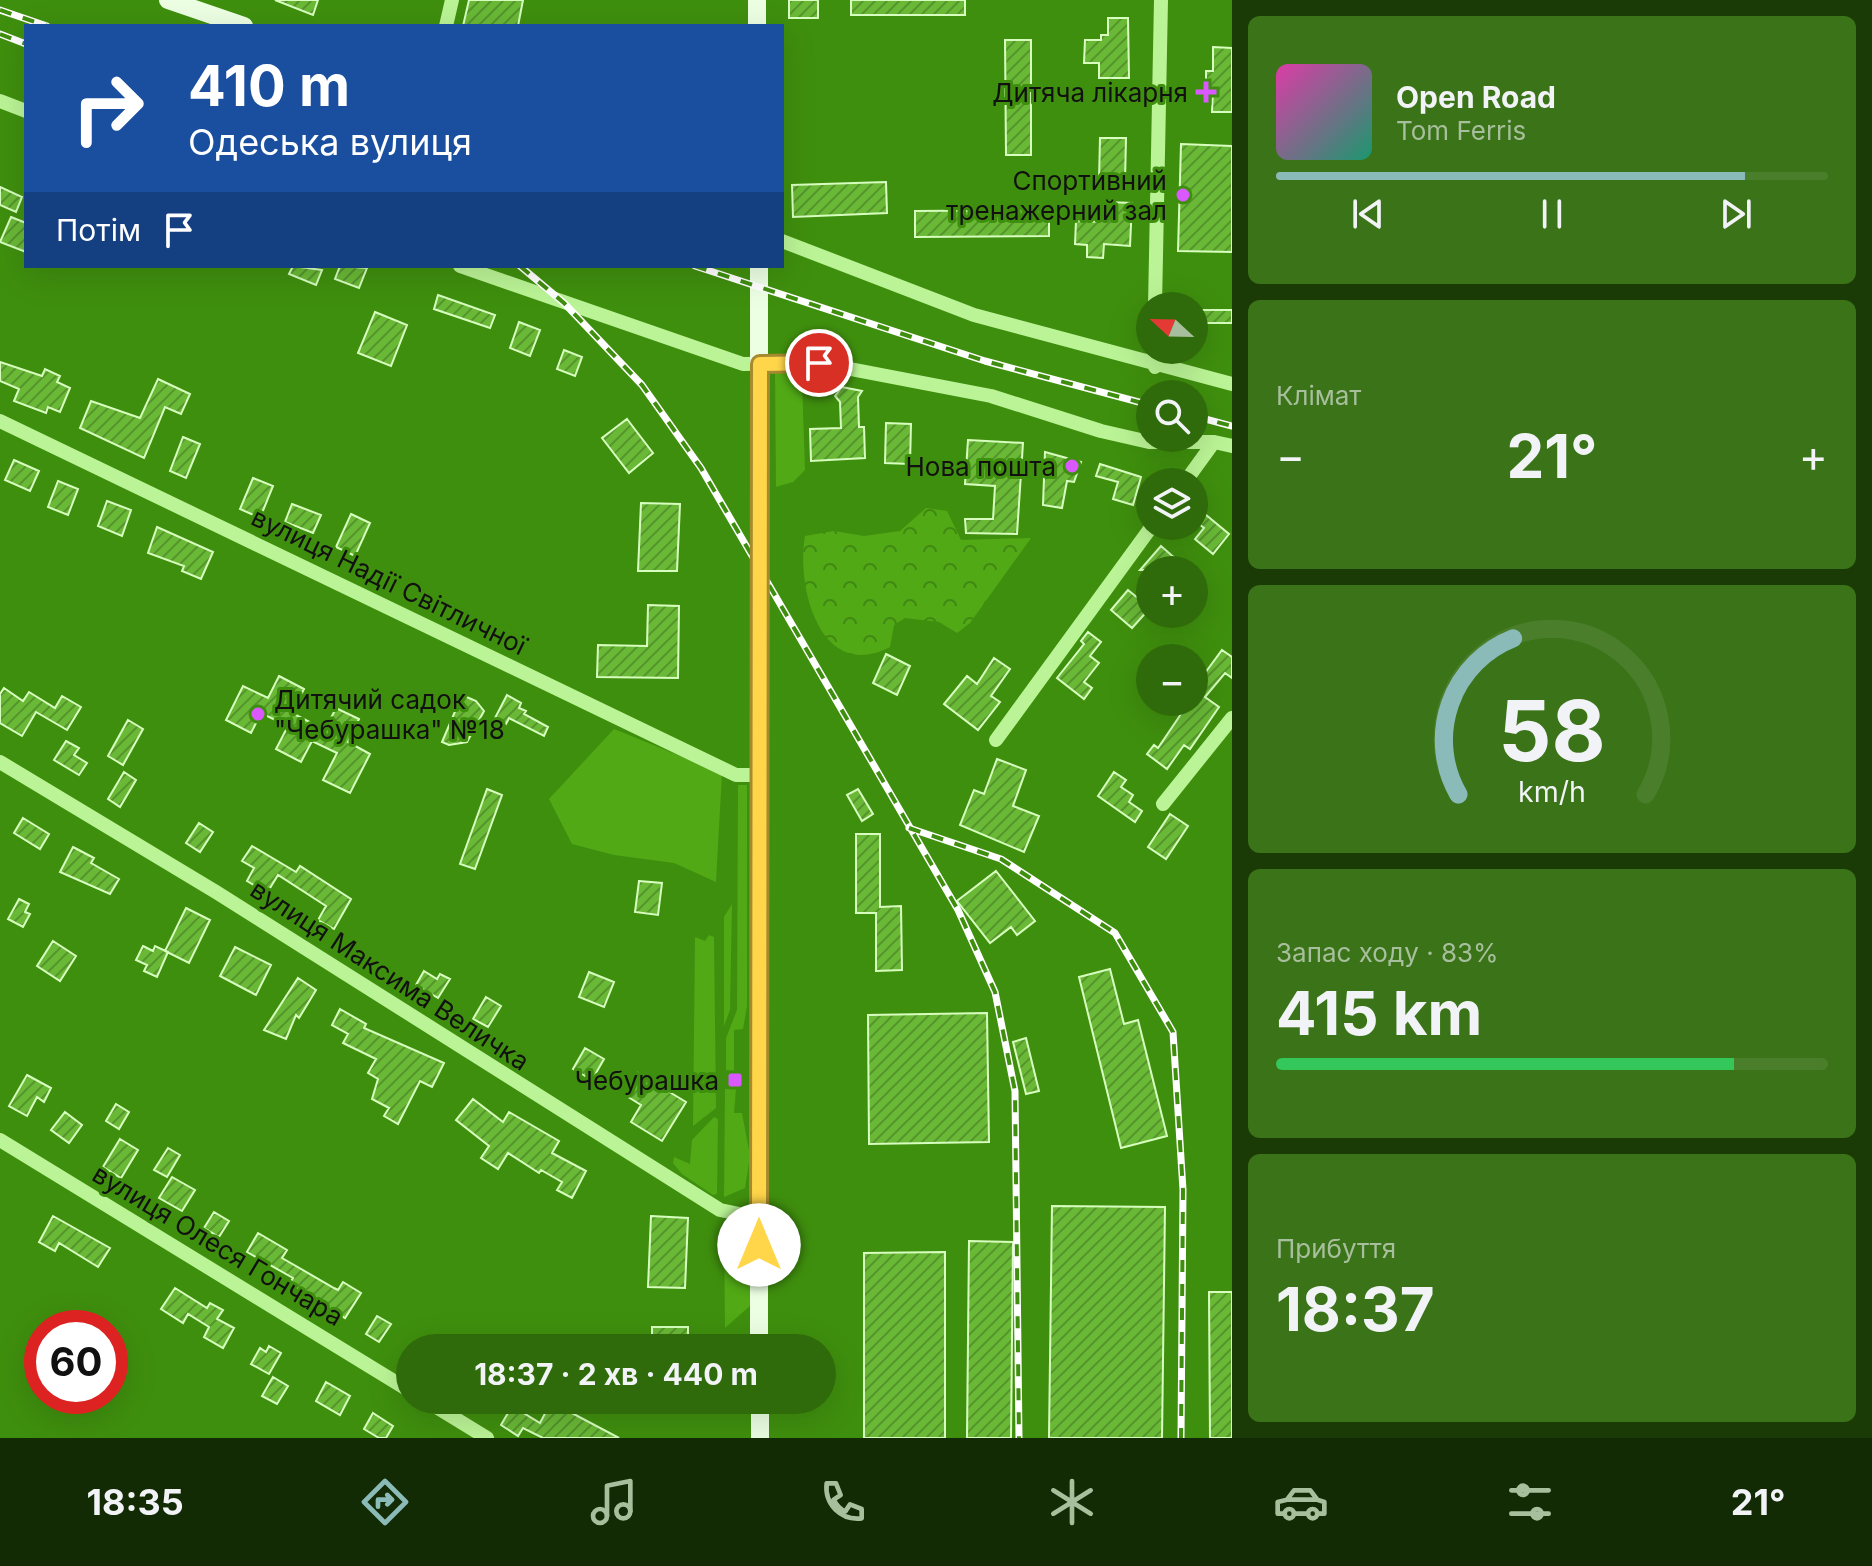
<!DOCTYPE html>
<html lang="uk">
<head>
<meta charset="utf-8">
<style>
	:root { --surface:#2f6b0a; --page:#3b7318; --text:#f1f3f6; --muted:#a7bf9c; --line:#4a7e2b; --accent:#8bbbb9 }
	body { margin:0; font-family:Inter,sans-serif; background:var(--page); color:var(--text); height:100vh; display:flex; flex-direction:column; font-size:30px; white-space:nowrap }
	* { box-sizing:border-box; margin:0 }
	p { font-size:26px; color:var(--muted) }
	.icon { flex:none; width:44px; height:44px; fill:none; stroke:currentColor; stroke-width:2; stroke-linecap:round; stroke-linejoin:round }
	.map { position:relative; flex:1; overflow:hidden }
	.details { display:flex; flex-direction:column; gap:16px; padding:16px; background:#1a3b06; width:640px }
	.details>* { flex:none }
	.hud { position:absolute; left:24px; top:24px; width:760px; height:244px; border-radius:0px; box-shadow:0 8px 32px #0002; background:#1a4fa0; color:#fff; overflow:hidden }
	.needle { width:52px; rotate:292deg }
	.tools { position:absolute; left:1136px; top:292px; display:grid; gap:16px }
	.tools a { display:grid; place-items:center; width:72px; height:72px; border-radius:50%; background:var(--surface); box-shadow:0 8px 32px #0002; font-size:40px }
	.speed { position:absolute; left:24px; top:1310px; display:flex; gap:16px; font-size:40px; font-weight:700; text-align:center }
	.speed>* { display:grid; place-content:center; width:104px; height:104px; border-radius:50%; background:var(--surface); box-shadow:0 8px 32px #0002; line-height:1 }
	.speed .limit { border:12px solid #d22; background:#fff; color:#111 }
	.pin { position:absolute; display:grid; place-items:center; width:68px; height:68px; color:#fff; margin:-34px; border:4px solid #fff; border-radius:50%; box-shadow:0 2px 8px #0007 }
	.me { position:absolute; width:88px; margin:-44px; rotate:0deg; stroke-linejoin:round; filter:drop-shadow(0 0 6px #0008) }
	.turn { display:flex; align-items:center; gap:28px; height:168px; padding:0 32px; font-size:36px }
	.turn .icon { width:104px; height:104px; stroke-width:2.5 }
	.turn b { display:block; font-size:56px; line-height:68px }
	.then { display:flex; align-items:center; height:76px; padding:0 32px; background:#0003; gap:16px; font-size:30px }
	.big { font-size:60px; font-weight:700; line-height:1.1 }
	.details .widget { flex:1; display:flex; flex-direction:column; justify-content:center; gap:12px; min-width:0; padding:0 28px; border-radius:12px; background:var(--page) }
	.details .dial { align-items:center; gap:0 }
	.dial svg { height:208px; overflow:visible; fill:none; stroke:var(--line); stroke-width:7; stroke-linecap:round; text-anchor:middle }
	.dial text { fill:var(--text); stroke:none }
	.song { display:flex; align-items:center; gap:24px }
	.cover { width:96px; height:96px; border-radius:12px; background:linear-gradient(135deg,hsl(320 70% 55%),hsl(160 70% 35%)) }
	.played { height:8px; border-radius:4px; background:linear-gradient(90deg,var(--accent) 85%,var(--line) 85%) }
	.keys { display:flex; justify-content:space-around; direction:ltr }
	.heat { display:flex; justify-content:space-between; align-items:center; font-size:44px; direction:ltr }
	.charge { height:12px; border-radius:6px; background:linear-gradient(90deg,#34c759 83%,var(--line) 0) }
	.trip { position:absolute; left:396px; top:1334px; width:440px; height:80px; border-radius:40px; background:var(--surface); box-shadow:0 8px 32px #0002; font-weight:700; line-height:80px; text-align:center }
	.menu { display:flex; height:128px; justify-content:space-around; align-items:center; background:#132b04; color:var(--muted) }
	.menu .icon { width:56px; height:56px }
	.menu .current { color:var(--accent) }
	.menu b { font-size:36px; color:var(--text) }
	main { display:flex; flex:1; min-height:0 }
	.map>svg:first-child { display:block }
</style>
</head>
<body>
<main>
<div class="map">
<svg width="1232" height="1438" viewBox="0 0 1232 1438">
	<defs>
		<pattern id="forest-crowns" width="20" height="18" patternUnits="userSpaceOnUse" patternTransform="scale(2)"><rect width="20" height="18" fill="#50a915"/><path d="M2 6a3 3 0 1 1 6 0M12 15a3 3 0 1 1 6 0" fill="none" stroke="#418812"/></pattern>
		<pattern id="building-hatch" width="6" height="6" patternUnits="userSpaceOnUse" patternTransform="scale(2)"><rect width="6" height="6" fill="#69b936"/><path d="M-1 1l2-2M0 6l6-6M5 7l2-2" fill="none" stroke="#55952c"/></pattern>
	</defs>
	<rect width="100%" height="100%" fill="#3f8f0e"/>
	<!-- green -->
	<path fill="#50a915" d="M790,371L802,380L805,470L793,482L776,487L775,372Z
		M614,729L722,773L716,882L674,863L614,855L572,844L549,799Z
		M738,785H747V1006L743,1029L734,1030V1071L726,1070V1038L737,1010Z
		M732,904L730,1010L724,1026V917Z
		M709,935L714,937L716,1108L693,1126L695,937L705,941Z
		M725,1089H736L734,1113H742L750,1156L745,1188L724,1197Z
		M714,1117L718,1119L717,1194L713,1195L682,1174L673,1163L674,1157L690,1164L692,1140Z
		M724,1223L748,1243L751,1305L725,1328Z"/>
	<!-- forest -->
	<path fill="url(#forest-crowns)" d="M926,508L947,511L961,540L1031,538L970,623L957,633L939,622L905,618L894,625L890,647C820,683 796,587 805,536L834,531L864,536L900,531Z"/>
	<!-- building -->
	<path fill="url(#building-hatch)" stroke="#d7febe" stroke-width="2" d="M275,0H318L313,15Z
		M469,0H523L518,26H463Z
		M789,0H818V18H789Z
		M851,0H965V15H851Z
		M1108,18H1128L1129,78H1099V63H1084L1085,40H1101V35H1108Z
		M1005,40H1031V155H1006Z
		M1213,47L1232,48V112H1212L1213,90H1206V71H1213Z
		M1100,138H1126L1125,181H1099Z
		M1181,144L1232,146V252L1178,251Z
		M886,182L887,213L793,217L792,185Z
		M0,187L22,197L16,212L0,205Z
		M1106,202L1132,203L1130,246L1104,244L1103,258L1087,257V245L1075,244L1076,221L1104,222Z
		M1049,210V236L915,237V211Z
		M11,217L26,223V252L0,242Z
		M293,266L322,270L316,285L289,274Z
		M340,266L367,268L359,288L335,279Z
		M438,295L495,315L490,328L434,309Z
		M1196,310H1232V323H1196Z
		M375,312L407,325L391,366L358,353Z
		M519,322L540,330L530,356L510,348Z
		M564,350L582,357L575,376L557,369Z
		M0,362L42,376L45,369L60,376L57,382L70,388L60,412L48,407L46,413L14,401L19,389L0,381Z
		M158,379L190,394L181,414L165,407L144,458L80,428L91,401L140,418Z
		M842,387L862,391L858,397L859,427H864L865,458L811,461L810,429L841,428L840,402L835,396Z
		M627,419L653,453L629,473L602,438Z
		M886,423L911,424L910,464L885,463Z
		M183,437L200,444L186,478L170,471Z
		M968,440L1023,443L1017,534L966,533L965,519H993L995,486L965,484Z
		M1045,452L1081,462L1074,482L1067,481L1062,508L1043,505Z
		M14,460L39,471L30,491L5,480Z
		M1100,464L1141,477L1133,505L1113,499L1118,482L1096,476Z
		M253,478L273,486L260,518L240,509Z
		M58,481L78,489L68,515L48,507Z
		M107,501L131,510L122,536L98,526Z
		M641,503L680,504L677,571H638Z
		M292,504L321,515L313,533L285,522Z
		M1194,505L1229,534L1213,554L1195,539L1204,528L1194,520Z
		M351,514L370,523L355,556L336,547Z
		M157,527L213,552L201,579L182,571L184,566L148,553Z
		M1161,546L1177,560L1168,570H1140Z
		M1128,590L1150,608L1132,628L1111,610Z
		M648,605L679,606L678,678L597,677L598,645L647,646Z
		M1088,632L1101,642L1090,656L1099,663L1084,682L1092,688L1084,699L1057,678L1084,644L1081,641Z
		M1222,650L1232,657V678L1225,673L1205,697L1219,707L1190,749L1184,745L1167,769L1147,754L1154,745L1158,748L1183,711L1169,702H1194V688Z
		M886,654L910,666L897,695L873,683Z
		M994,658L1010,669L991,696L1000,702L978,730L944,704L967,676L977,684Z
		M279,676L304,689L292,713L325,730L336,708L359,719L348,742L370,754L350,793L323,780L337,753L312,741L301,762L276,749L288,726L261,713L251,733L226,720L243,686L268,698Z
		M4,688L23,701L29,692L55,708L62,696L81,707L67,730L36,712L22,736L0,723V694Z
		M462,695L476,701L484,711L467,742L449,745L442,742Z
		M507,695L521,703L519,708L526,711L524,714L548,727L544,736L509,718L506,724L495,718Z
		M128,720L143,729L123,765L108,756Z
		M66,741L79,748L74,755L87,763L79,775L54,760Z
		M997,759L1026,770L1013,806L1039,816L1024,852L960,825L974,790L984,794Z
		M124,772L136,780L120,807L108,799Z
		M1114,772L1126,780L1121,787L1133,795L1129,802L1142,811L1135,822L1098,796Z
		M487,789L502,795L475,869L460,864Z
		M858,789L873,814L862,821L847,795Z
		M1170,814L1188,826L1166,859L1148,847Z
		M23,818L49,834L40,849L14,833Z
		M199,823L213,832L200,852L186,843Z
		M856,834H880V907L901,906L902,970L876,971V913H856Z
		M252,846L296,872L300,866L351,899L334,929L318,920L326,906L278,875L267,893L247,881L254,868L242,861Z
		M73,847L94,858L91,863L119,879L110,894L60,872Z
		M996,871L1035,921L1017,935L1011,927L990,943L957,901Z
		M639,881L662,883L658,915L635,912Z
		M19,899L29,904L25,912L30,914L23,927L8,919Z
		M186,908L210,920L189,963L165,951Z
		M53,941L76,956L60,981L37,966Z
		M143,946L153,951L155,946L168,952L157,977L144,971L147,965L136,960Z
		M235,947L271,965L256,995L220,976Z
		M1110,969L1124,1024L1138,1020L1167,1136L1121,1148L1079,977Z
		M424,971L437,979L440,974L450,979L438,998L416,985Z
		M589,972L614,982L604,1007L579,997Z
		M298,978L316,990L299,1018L296,1015L286,1039L264,1030Z
		M486,997L501,1006L488,1027L473,1019Z
		M340,1009L366,1024L364,1028L444,1063L432,1087L420,1081L398,1124L384,1116L389,1108L372,1099L378,1079L368,1073L376,1059L343,1043L348,1034L332,1025Z
		M987,1013L989,1142L869,1144L868,1015Z
		M1026,1038L1039,1091L1026,1094L1013,1042Z
		M585,1048L604,1059L592,1080L573,1069Z
		M638,1073L686,1102L662,1141L631,1122L641,1105L625,1095Z
		M27,1075L51,1088L44,1102L37,1097L27,1116L9,1106Z
		M473,1099L503,1122L509,1112L559,1141L552,1153L586,1171L572,1198L557,1190L562,1182L541,1170L539,1173L508,1153L498,1169L481,1158L489,1146L456,1120Z
		M116,1104L129,1112L119,1129L106,1121Z
		M65,1112L82,1125L69,1143L51,1130Z
		M120,1139L138,1150L121,1178L103,1167Z
		M168,1148L180,1155L167,1177L154,1170Z
		M172,1177L195,1190L182,1211L159,1198Z
		M1052,1206L1165,1207L1162,1438H1049Z
		M214,1212L229,1221L219,1237L204,1228Z
		M53,1216L110,1248L98,1267L59,1243L55,1251L39,1242Z
		M651,1216L688,1218L685,1288L648,1287Z
		M258,1233L287,1250L282,1258L334,1288L338,1290L343,1282L361,1293L345,1318L290,1283L293,1278L247,1252Z
		M969,1241L1013,1242L1011,1438H967Z
		M945,1252V1438H864V1253Z
		M175,1288L207,1308L210,1303L223,1310L217,1319L234,1328L223,1348L204,1337L209,1327L188,1314L183,1323L161,1309Z
		M1209,1292H1232V1438H1210Z
		M377,1316L391,1324L379,1342L366,1334Z
		M652,1327H688V1348H652Z
		M269,1346L281,1353L269,1374L251,1364L260,1348L266,1352Z
		M273,1377L288,1386L277,1404L262,1396Z
		M326,1382L350,1396L340,1415L316,1401Z
		M551,1402L619,1438H543L523,1428L518,1436L501,1425L512,1406L540,1423Z
		M373,1413L393,1426L386,1438H379L364,1429Z"/>
	<g fill="none" stroke-linecap="round" stroke-linejoin="round">
		<!-- minor -->
		<path stroke="#bbf496" stroke-width="14" d="M446,26L452,0
			M0,101L26,111
			M782,241L974,315L1232,384
			M460,266L743,364L819,363L991,396L1101,431L1149,442H1214L1232,446
			M1155,306L1161,0
			M1153,350L1155,367
			M0,421L736,775H759
			M1185,482L1214,442
			M996,740L1152,526
			M0,762L216,892L720,1210L759,1218
			M1163,804L1232,718
			M0,1140L410,1391
			M425,1400L487,1438"/>
		<!-- major -->
		<path stroke="#ecffe3" stroke-width="18" d="M168,0L244,26
			M757,0V26
			M759,266V1348
			M760,1400V1438"/>
		<!-- rail casing -->
		<g stroke="#fff" stroke-width="7">
			<path id="rail" d="M0,10L47,26
				M0,34L26,44
				M520,266L564,303L642,385L701,468L958,910L995,992L1015,1091L1019,1438
				M695,266L985,361L1150,405
				M1194,416L1232,426
				M909,828L1001,859L1115,933L1173,1032L1183,1190L1181,1438"/>
		</g>
		<!-- rail -->
		<use href="#rail" stroke="#3f8f0e" stroke-width="4" stroke-dasharray="12" stroke-linecap="butt"/>
	</g>
	<g fill="none" stroke-linecap="round" stroke-linejoin="round">
		<!-- route casing -->
		<g stroke="#a68a30" stroke-width="20">
			<path id="route" d="M759,1245L760,364L819,363"/>
		</g>
		<!-- route -->
		<use href="#route" stroke="#ffd54a" stroke-width="14"/>
	</g>
	<!-- markers -->
	<g fill="#d959ff" stroke="#3f8f0e" stroke-width="3">
		<path d="M1202 80h8v8h8v8h-8v8h-8v-8h-8v-8h8z"/>
		<circle cx="1183" cy="195" r="8"/>
		<circle cx="1072" cy="466" r="8"/>
		<circle cx="258" cy="714" r="8"/>
		<rect x="727" y="1072" width="16" height="16" rx="4"/>
	</g>
	<g text-anchor="middle" dominant-baseline="central" stroke-width="6" stroke-linejoin="round" paint-order="stroke">
		<!-- poi labels -->
		<g font-size="26" fill="#111" stroke="#3f8f0e" text-anchor="end">
			<text x="1188" y="92">Дитяча лікарня</text>
			<text x="1167" y="180">Спортивний<tspan x="1167" dy="30">тренажерний зал</tspan></text>
			<text x="1056" y="466">Нова пошта</text>
			<text x="274" y="699" text-anchor="start">Дитячий садок<tspan x="274" dy="30">"Чебурашка" №18</tspan></text>
			<text x="719" y="1080">Чебурашка</text>
		</g>
		<!-- street labels -->
		<g font-size="26" fill="#111" stroke="#3f8f0e">
			<text transform="translate(389 581) rotate(26)">вулиця Надії Світличної</text>
			<text transform="translate(390 975) rotate(33)">вулиця Максима Величка</text>
			<text transform="translate(218 1245) rotate(31)">вулиця Олеся Гончара</text>
		</g>
	</g>
</svg>
<div class="tools">
<a><svg class="needle" viewBox="-14 -14 28 28"><path d="M0-13l5 13h-10z" fill="#e53935"/><path d="M0 13l5-13h-10z" fill="#a7bf9c"/></svg></a>
<a><svg class="icon" aria-label="search" viewBox="0 0 24 24"><circle cx="10" cy="10" r="6"/><path d="M15 15l6 6"/></svg></a>
<a><svg class="icon" aria-label="layers" viewBox="0 0 24 24"><path d="M12 4l9 5-9 5-9-5zM3 14l9 5 9-5"/></svg></a>
<a>+</a>
<a>−</a>
</div>
<div class="speed"><div class="limit">60</div></div>
<div class="pin" style="left:819px;top:363px;background:#d93025"><svg class="icon" aria-label="arrive" viewBox="0 0 24 24"><path d="M6 21V4h12l-3 4 3 4H6"/></svg></div>
<svg class="me" style="left:759px;top:1245px" viewBox="-20 -20 40 40"><circle r="19" fill="#fff"/><path d="M0-13L10 11 0 6-10 11z" fill="#ffd54a"/></svg>
<div class="trip">18:37 · 2 хв · 440 m</div>
<div class="hud">
<div class="turn"><svg class="icon" aria-label="right" viewBox="0 0 24 24"><path d="M7 20v-9h11M14 6l5 5-5 5"/></svg><div><b>410 m</b>Одеська вулиця</div></div>
<div class="then">Потім<svg class="icon" aria-label="arrive" viewBox="0 0 24 24"><path d="M6 21V4h12l-3 4 3 4H6"/></svg></div>
</div>
</div>
<section class="details">
<div class="widget">
<div class="song"><i class="cover"></i><div><b>Open Road</b><p>Tom Ferris</p></div></div>
<div class="played"></div>
<div class="keys"><svg class="icon" aria-label="previous" viewBox="0 0 24 24"><path d="M18 5L8 12l10 7zM5 5v14"/></svg><svg class="icon" aria-label="pause" viewBox="0 0 24 24"><path d="M8 5v14M16 5v14"/></svg><svg class="icon" aria-label="next" viewBox="0 0 24 24"><path d="M6 5l10 7-10 7zM19 5v14"/></svg></div>
</div>
<div class="widget"><p>Клімат</p>
<div class="heat"><a>−</a><b class="big">21°</b><a>+</a></div>
</div>
<div class="widget dial"><svg viewBox="0 0 100 80">
<path d="M14 69A42 42 0 1 1 86 69"/>
<path d="M14 69A42 42 0 0 1 35 9" stroke="#8bbbb9"/>
<text x="50" y="56" font-size="32" font-weight="700">58</text>
<text x="50" y="72" font-size="11">km/h</text>
</svg></div>
<div class="widget"><p>Запас ходу · 83%</p><b class="big">415 km</b><div class="charge"></div></div>
<div class="widget"><p>Прибуття</p><b class="big">18:37</b></div>
</section>
</main>
<nav class="menu">
<b>18:35</b>
<svg class="icon current" aria-label="directions" viewBox="0 0 24 24"><path d="M12 3l9 9-9 9-9-9zM9 14v-3h6M13 9l2 2-2 2"/></svg>
<svg class="icon" aria-label="music" viewBox="0 0 24 24"><path d="M9 18V5l10-2v13"/><circle cx="6" cy="18" r="3"/><circle cx="16" cy="16" r="3"/></svg>
<svg class="icon" aria-label="phone" viewBox="0 0 24 24"><path d="M5 4h4l2 5-3 2q2 4 5 5l2-3 5 2v4C11 20 4 13 5 4z"/></svg>
<svg class="icon" aria-label="climate" viewBox="0 0 24 24"><path d="M12 3v18M4 7l16 10M4 17L20 7"/></svg>
<svg class="icon" aria-label="car" viewBox="0 0 24 24"><path d="M5 17H2v-5l4-1 3-4h7l3 4 3 1v5h-3M9 17h6M6 11h13"/><circle cx="7" cy="17" r="2"/><circle cx="17" cy="17" r="2"/></svg>
<svg class="icon" aria-label="filters" viewBox="0 0 24 24"><path d="M4 7h16M4 17h16"/><circle cx="9" cy="7" r="2"/><circle cx="15" cy="17" r="2"/></svg>
<b>21°</b>
</nav>
</body>
</html>
